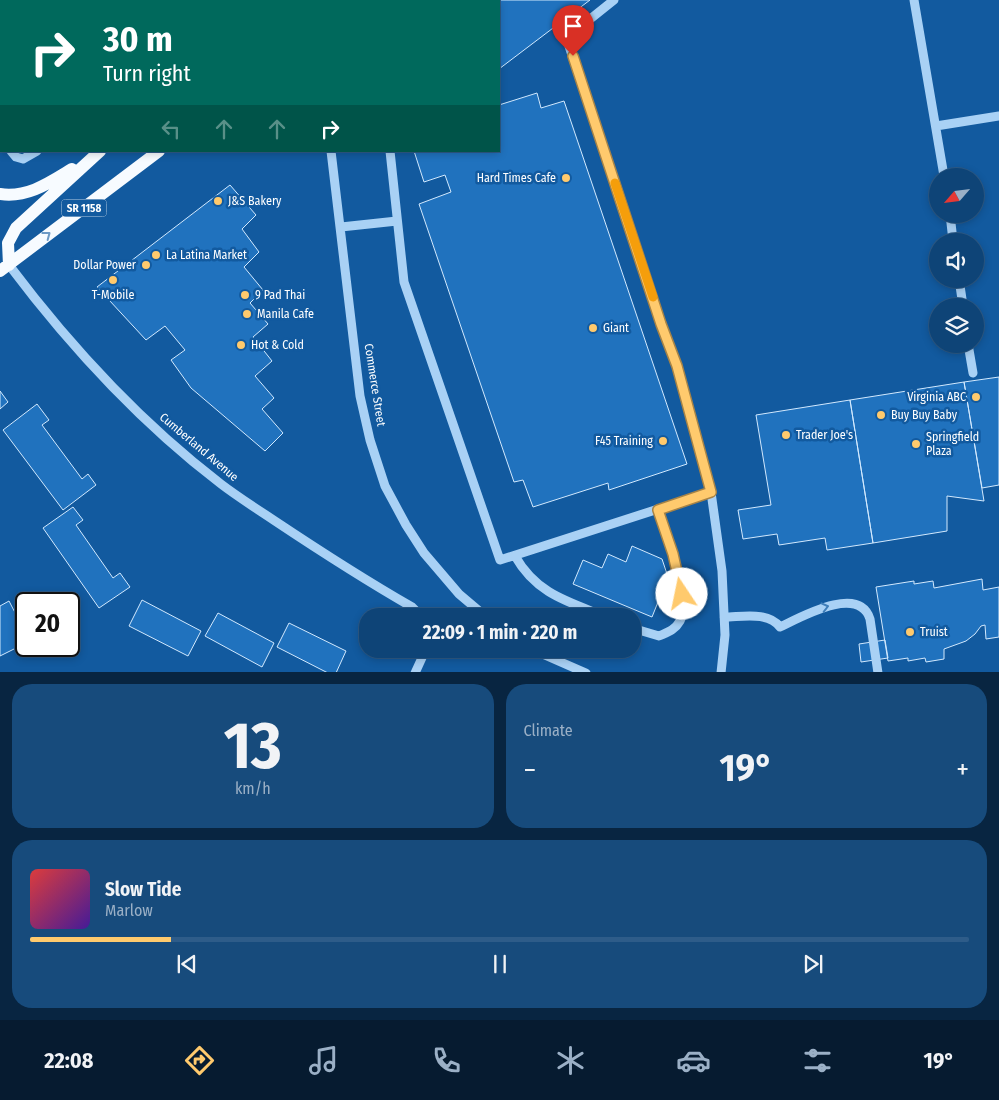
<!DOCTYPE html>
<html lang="en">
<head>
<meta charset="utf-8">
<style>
	:root { --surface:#0e4477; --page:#174b7c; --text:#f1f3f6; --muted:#9bb0c6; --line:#2e5c89; --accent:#ffca6d }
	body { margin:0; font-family:"Fira Sans Condensed",sans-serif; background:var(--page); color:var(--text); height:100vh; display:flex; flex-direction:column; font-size:19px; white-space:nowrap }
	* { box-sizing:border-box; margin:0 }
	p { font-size:16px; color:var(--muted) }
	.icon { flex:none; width:28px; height:28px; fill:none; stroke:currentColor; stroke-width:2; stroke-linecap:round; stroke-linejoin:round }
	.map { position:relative; height:672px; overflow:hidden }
	.panel { display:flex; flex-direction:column; gap:12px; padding:12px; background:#082541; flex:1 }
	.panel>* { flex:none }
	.banner { position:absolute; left:0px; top:0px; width:500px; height:152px; box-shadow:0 2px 8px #0003,0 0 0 1px var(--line); background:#00695c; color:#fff; overflow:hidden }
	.needle { width:32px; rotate:242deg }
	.fabs { position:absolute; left:929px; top:168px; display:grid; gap:10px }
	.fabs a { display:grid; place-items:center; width:55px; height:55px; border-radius:50%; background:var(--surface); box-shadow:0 2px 8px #0003,0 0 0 1px var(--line); font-size:25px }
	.speed { position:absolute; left:15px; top:592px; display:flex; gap:10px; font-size:25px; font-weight:700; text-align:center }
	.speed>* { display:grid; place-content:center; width:65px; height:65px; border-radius:50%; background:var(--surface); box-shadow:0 2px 8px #0003,0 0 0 1px var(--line); line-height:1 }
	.speed .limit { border:2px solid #111; border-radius:8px; background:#fff; color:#111 }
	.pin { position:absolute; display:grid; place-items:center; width:42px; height:42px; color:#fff; margin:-51px -21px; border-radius:50% 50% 50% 0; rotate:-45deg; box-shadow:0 0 5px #0007 }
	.pin .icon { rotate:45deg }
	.me { position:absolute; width:55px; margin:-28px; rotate:349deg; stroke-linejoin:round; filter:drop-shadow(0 0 4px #0008) }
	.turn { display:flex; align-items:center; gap:18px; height:105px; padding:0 20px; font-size:22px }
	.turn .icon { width:65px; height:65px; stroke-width:2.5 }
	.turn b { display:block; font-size:35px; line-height:42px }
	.lanes { display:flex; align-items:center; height:48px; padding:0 20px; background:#0003; justify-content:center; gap:25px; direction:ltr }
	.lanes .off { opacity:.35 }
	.big { font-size:38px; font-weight:700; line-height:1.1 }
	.panel .widget { flex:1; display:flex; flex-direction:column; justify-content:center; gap:8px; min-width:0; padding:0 18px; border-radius:20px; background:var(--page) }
	.panel .dial { align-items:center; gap:0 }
	.dial b { font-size:65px; line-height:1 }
	.song { display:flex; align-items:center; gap:15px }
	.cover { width:60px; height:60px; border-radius:8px; background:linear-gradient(135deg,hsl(0 70% 55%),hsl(260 70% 35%)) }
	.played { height:5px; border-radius:2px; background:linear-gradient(90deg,var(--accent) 15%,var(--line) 15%) }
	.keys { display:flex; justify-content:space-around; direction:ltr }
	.heat { display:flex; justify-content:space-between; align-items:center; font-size:28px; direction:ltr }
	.panel .tiles { flex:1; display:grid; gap:12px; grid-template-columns:1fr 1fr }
	.widget:last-child { grid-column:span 2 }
	.trip { position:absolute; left:359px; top:608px; width:282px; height:50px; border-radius:20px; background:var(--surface); box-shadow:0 2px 8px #0003,0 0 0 1px var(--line); font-weight:700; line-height:50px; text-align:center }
	.tab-bar { display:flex; height:80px; justify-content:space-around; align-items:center; background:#061b30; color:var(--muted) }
	.tab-bar .icon { width:35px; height:35px }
	.tab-bar .selected { color:var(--accent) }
	.tab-bar b { font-size:22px; color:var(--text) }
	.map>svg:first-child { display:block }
</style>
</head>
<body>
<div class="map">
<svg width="999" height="673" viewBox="0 0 999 673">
	<rect width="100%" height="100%" fill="#125a9f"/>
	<!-- building -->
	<path fill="#2072be" stroke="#d2e9fe" d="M104,0H161L159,1Z
		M458,0H590L499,69V1H456Z
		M1,60V108L0,107Z
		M537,93L541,108L564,101L687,464L609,490L608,483L533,507L523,480L514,482L419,204L451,192L445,175L424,182L414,151H499V105Z
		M230,185L256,215L242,229L259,252L244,267L263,290L250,303L268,324L253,337L272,361L255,376L274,398L262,409L283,433L265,451L191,388L171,360L185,350L165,326L146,340L97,287Z
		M999,377V485L982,488L964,382Z
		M964,382L984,501L947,496V531L873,543L850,400Z
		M0,391L8,402L0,409Z
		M850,400L873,543L827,550L825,538L779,545L777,534L743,539L738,510L771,505L756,415Z
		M37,404L49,420L42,425L82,479L88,474L96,485L63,510L3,430Z
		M73,507L83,520L76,525L113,578L120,573L130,587L99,608L43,528Z
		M632,546L662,559L668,577L652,617L573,584L583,560L602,568L608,554L626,562Z
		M982,579L983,590L999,587V637L986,639L985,625L981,626L975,634L966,641L944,649V659L926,662L925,658L908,661V658L888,661L876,587L914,581V584L933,581L934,588Z
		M142,600L201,631L188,656L129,626Z
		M9,601L23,628L16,632L22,645L0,656V606Z
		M218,613L274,643L262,667L205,636Z
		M289,623L346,651L336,673H328L277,647Z
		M885,640L888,658L861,662L859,644Z"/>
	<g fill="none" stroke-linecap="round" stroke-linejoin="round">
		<!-- minor -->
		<path stroke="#a9d1f5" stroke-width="9" d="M43,0L44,1
			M243,0L244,1
			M614,0L574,32L569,46L661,324L677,366L711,492L722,571L725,635L721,673
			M914,0L944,176
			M426,1L428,0
			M0,39L1,40
			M936,126L999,116
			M0,136L1,138
			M11,151L16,157L23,159L37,151
			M331,151L360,396L370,440L385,486L406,525L424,553L459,594L485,616
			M390,151L404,282L500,560L711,492
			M950,214L953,241
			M341,227L397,221
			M9,265C70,346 140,422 221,484C238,497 257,509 275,521C320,551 365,580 412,607L421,616
			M959,279L963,306
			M968,344L973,373
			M515,556C536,593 566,601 604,616
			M724,617C742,617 768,611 780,627C801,617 859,584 870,619L878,673
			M632,628L659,636C668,632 675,630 680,621C692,599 666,533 658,509
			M531,649L586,673
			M415,673L426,649"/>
		<!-- major -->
		<path stroke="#f7fbff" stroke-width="12" d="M314,0V1
			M290,1L291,0
			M356,1L357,0
			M0,194C28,198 49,183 72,169
			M9,265L8,243L16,228L100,151
			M0,271L159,151"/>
	</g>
	<!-- one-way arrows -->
	<defs><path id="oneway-chevron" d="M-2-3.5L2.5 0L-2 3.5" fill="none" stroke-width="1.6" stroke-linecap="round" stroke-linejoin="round" transform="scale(1.25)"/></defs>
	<use stroke="#6e9ac5" href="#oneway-chevron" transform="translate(47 235) rotate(-37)"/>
	<use stroke="#3f7eb9" href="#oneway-chevron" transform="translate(825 607) rotate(-14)"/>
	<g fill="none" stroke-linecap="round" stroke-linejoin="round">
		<!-- route casing -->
		<g stroke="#a68347" stroke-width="12">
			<path id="route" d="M573,56L661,324L677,366L711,492L658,510L673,554L682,594"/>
		</g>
		<!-- route -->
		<use href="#route" stroke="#ffca6d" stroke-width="9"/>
		<!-- slow -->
		<path stroke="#f59e0b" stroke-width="9" d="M615,183L653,297"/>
	</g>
	<!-- markers -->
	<g fill="#ffca6d" stroke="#125a9f" stroke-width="2">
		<circle cx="566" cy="178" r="5"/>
		<circle cx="218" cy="201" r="5"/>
		<circle cx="156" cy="255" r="5"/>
		<circle cx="146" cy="265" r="5"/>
		<circle cx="113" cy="280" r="5"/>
		<circle cx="245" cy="295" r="5"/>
		<circle cx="247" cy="314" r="5"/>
		<circle cx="593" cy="328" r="5"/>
		<circle cx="241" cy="345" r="5"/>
		<circle cx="976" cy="397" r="5"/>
		<circle cx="881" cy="415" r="5"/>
		<circle cx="786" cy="435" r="5"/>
		<circle cx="663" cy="441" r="5"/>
		<circle cx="916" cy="444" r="5"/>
		<circle cx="910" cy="632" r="5"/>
	</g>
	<g text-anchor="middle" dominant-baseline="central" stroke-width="5" stroke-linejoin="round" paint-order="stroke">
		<!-- shield labels -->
		<rect fill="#125a9f" stroke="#b8cee2" stroke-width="1" x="61.5" y="199.5" width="45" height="17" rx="4"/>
		<g font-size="11" font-weight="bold" fill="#fff">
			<text x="84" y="208">SR 1158</text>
		</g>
		<!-- poi labels -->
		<g font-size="12" fill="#fff" stroke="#125a9f" text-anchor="start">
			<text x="556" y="178" text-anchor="end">Hard Times Cafe</text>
			<text x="228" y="201">J&amp;S Bakery</text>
			<text x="166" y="255">La Latina Market</text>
			<text x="136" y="265" text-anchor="end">Dollar Power</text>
			<text x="113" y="295" text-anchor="middle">T-Mobile</text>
			<text x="255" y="295">9 Pad Thai</text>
			<text x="257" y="314">Manila Cafe</text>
			<text x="603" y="328">Giant</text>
			<text x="251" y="345">Hot &amp; Cold</text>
			<text x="966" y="397" text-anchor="end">Virginia ABC</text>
			<text x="891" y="415">Buy Buy Baby</text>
			<text x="796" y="435">Trader Joe's</text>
			<text x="926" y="437">Springfield<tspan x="926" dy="14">Plaza</tspan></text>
			<text x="653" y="441" text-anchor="end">F45 Training</text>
			<text x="920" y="632">Truist</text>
		</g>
		<!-- street labels -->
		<g font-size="12" fill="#fff" stroke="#125a9f">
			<text transform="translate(375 385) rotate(81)">Commerce Street</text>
			<text transform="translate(199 447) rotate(40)">Cumberland Avenue</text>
		</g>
	</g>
</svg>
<div class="fabs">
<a><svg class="needle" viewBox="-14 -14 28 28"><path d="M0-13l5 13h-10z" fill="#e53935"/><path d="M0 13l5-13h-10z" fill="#9bb0c6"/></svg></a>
<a><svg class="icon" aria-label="sound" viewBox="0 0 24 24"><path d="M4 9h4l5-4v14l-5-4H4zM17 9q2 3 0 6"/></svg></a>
<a><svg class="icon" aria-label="layers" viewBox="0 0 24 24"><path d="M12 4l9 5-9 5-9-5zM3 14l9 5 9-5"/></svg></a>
</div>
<div class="speed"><div class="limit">20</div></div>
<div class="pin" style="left:573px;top:56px;background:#d93025"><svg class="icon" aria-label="arrive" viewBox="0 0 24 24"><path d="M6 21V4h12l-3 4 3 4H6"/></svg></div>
<svg class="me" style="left:682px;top:594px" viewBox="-20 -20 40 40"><circle r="19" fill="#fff"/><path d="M0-13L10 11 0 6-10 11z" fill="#ffca6d"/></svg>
<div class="trip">22:09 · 1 min · 220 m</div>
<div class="banner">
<div class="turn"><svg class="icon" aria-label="right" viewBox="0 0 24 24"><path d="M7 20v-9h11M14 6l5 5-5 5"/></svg><div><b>30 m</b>Turn right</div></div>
<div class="lanes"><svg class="icon off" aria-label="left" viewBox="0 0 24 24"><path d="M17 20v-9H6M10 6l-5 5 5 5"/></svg><svg class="icon off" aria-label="ahead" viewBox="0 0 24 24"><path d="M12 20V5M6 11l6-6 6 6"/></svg><svg class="icon off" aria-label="ahead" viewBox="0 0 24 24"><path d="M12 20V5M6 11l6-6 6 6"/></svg><svg class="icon" aria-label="right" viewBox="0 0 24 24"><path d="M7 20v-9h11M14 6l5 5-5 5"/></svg></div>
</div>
</div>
<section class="panel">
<div class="tiles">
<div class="widget dial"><b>13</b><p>km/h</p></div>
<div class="widget"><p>Climate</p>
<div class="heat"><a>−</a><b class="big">19°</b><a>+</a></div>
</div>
<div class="widget">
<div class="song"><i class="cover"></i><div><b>Slow Tide</b><p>Marlow</p></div></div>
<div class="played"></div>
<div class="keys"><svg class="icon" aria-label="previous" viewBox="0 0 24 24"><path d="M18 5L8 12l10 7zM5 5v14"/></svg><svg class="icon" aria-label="pause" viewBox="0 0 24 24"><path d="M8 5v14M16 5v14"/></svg><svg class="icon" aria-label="next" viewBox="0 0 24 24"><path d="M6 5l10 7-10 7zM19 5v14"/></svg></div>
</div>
</div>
</section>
<nav class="tab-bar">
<b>22:08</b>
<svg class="icon selected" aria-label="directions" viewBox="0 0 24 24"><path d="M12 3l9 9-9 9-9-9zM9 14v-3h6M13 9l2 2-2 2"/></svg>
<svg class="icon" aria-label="music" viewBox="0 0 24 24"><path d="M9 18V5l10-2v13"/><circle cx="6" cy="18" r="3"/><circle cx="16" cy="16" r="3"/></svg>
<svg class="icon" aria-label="phone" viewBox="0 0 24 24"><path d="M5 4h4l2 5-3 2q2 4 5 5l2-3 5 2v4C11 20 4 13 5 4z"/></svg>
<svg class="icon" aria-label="climate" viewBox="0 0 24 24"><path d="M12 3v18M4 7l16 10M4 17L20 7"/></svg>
<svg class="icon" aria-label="car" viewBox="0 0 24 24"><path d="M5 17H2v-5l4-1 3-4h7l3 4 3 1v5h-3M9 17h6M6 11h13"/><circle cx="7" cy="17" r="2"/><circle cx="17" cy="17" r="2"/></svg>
<svg class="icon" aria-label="filters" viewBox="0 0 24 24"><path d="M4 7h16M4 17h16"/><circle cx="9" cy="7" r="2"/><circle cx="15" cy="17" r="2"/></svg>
<b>19°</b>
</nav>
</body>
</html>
